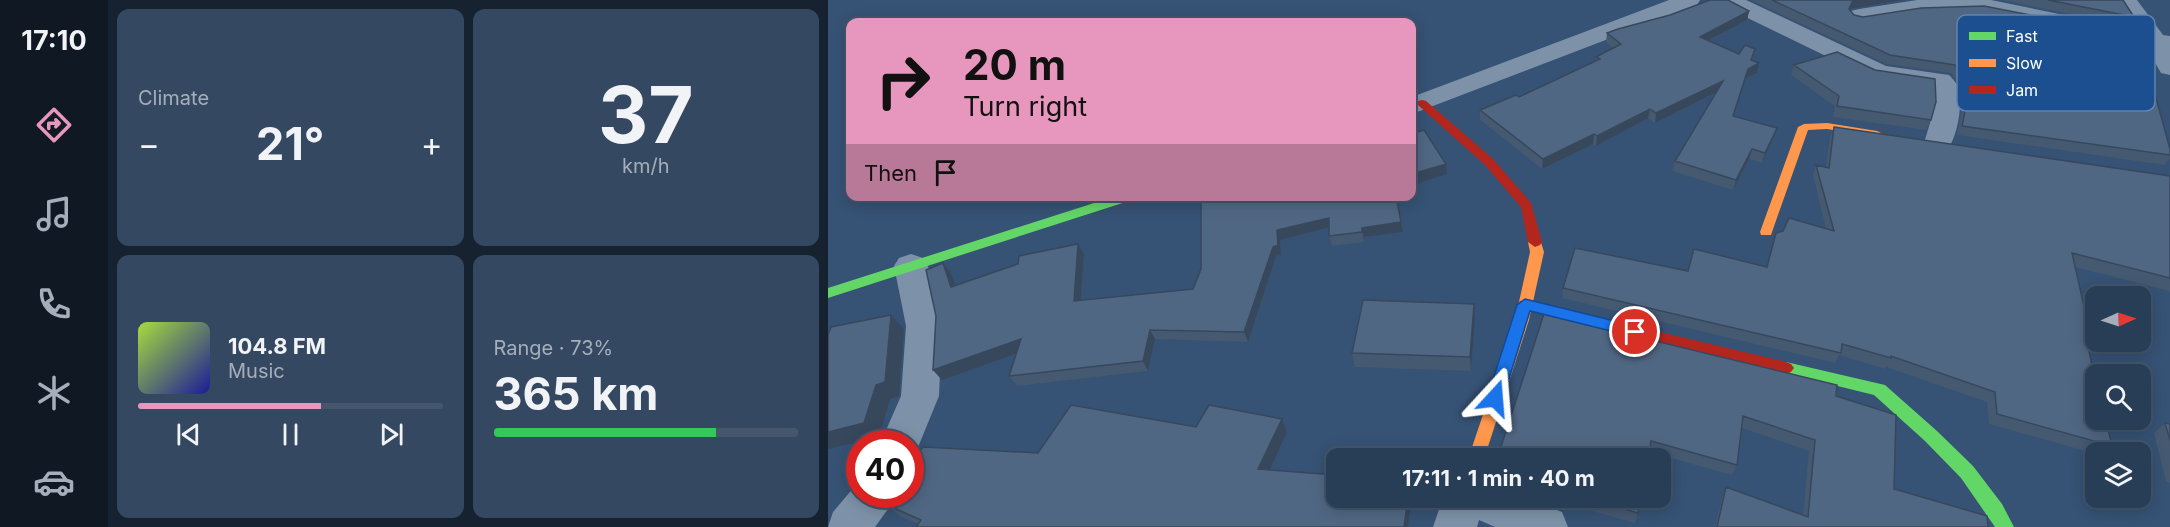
<!DOCTYPE html>
<html lang="en">
<head>
<meta charset="utf-8">
<style>
	:root { --surface:#283e57; --page:#344961; --text:#f1f3f6; --muted:#a5aeba; --line:#44576d; --accent:#e797bd }
	body { margin:0; font-family:Inter,sans-serif; background:var(--page); color:var(--text); height:100vh; display:flex; flex-direction:column; font-size:22px; white-space:nowrap }
	* { box-sizing:border-box; margin:0 }
	p { font-size:20px; color:var(--muted) }
	.icon { flex:none; width:33px; height:33px; fill:none; stroke:currentColor; stroke-width:2; stroke-linecap:round; stroke-linejoin:round }
	.map { position:relative; flex:1; overflow:hidden }
	.sheet { display:flex; flex-direction:column; gap:9px; padding:9px; background:#162230; width:720px }
	.sheet>* { flex:none }
	.hud { position:absolute; left:18px; top:18px; width:570px; height:183px; border-radius:12px; box-shadow:0 3px 15px #0003,0 0 0 2px var(--line); background:#e797bd; color:#111; overflow:hidden }
	.needle { width:39px; rotate:87deg }
	.fabs { position:absolute; left:1257px; top:286px; display:grid; gap:12px }
	.fabs a { display:grid; place-items:center; width:66px; height:66px; border-radius:12px; background:var(--surface); box-shadow:0 3px 15px #0003,0 0 0 2px var(--line); font-size:30px }
	.speed { position:absolute; left:18px; top:430px; display:flex; gap:12px; font-size:30px; font-weight:700; text-align:center }
	.speed>* { display:grid; place-content:center; width:78px; height:78px; border-radius:50%; background:var(--surface); box-shadow:0 3px 15px #0003,0 0 0 2px var(--line); line-height:1 }
	.speed .limit { border:9px solid #d22; background:#fff; color:#111 }
	.pin { position:absolute; display:grid; place-items:center; width:51px; height:51px; color:#fff; margin:-26px; border:3px solid #fff; border-radius:50%; box-shadow:0 2px 6px #0007 }
	.me { position:absolute; width:66px; margin:-33px; rotate:19deg; stroke-linejoin:round; filter:drop-shadow(0 0 4px #0008) }
	.turn { display:flex; align-items:center; gap:21px; height:126px; padding:0 18px; font-size:27px }
	.turn .icon { width:78px; height:78px; stroke-width:2.5 }
	.turn b { display:block; font-size:42px; line-height:51px }
	.then { display:flex; align-items:center; height:57px; padding:0 18px; background:#0003; gap:12px; font-size:22px }
	.big { font-size:45px; font-weight:700; line-height:1.1 }
	.sheet .widget { flex:1; display:flex; flex-direction:column; justify-content:center; gap:9px; min-width:0; padding:0 21px; border-radius:12px; background:var(--page) }
	.sheet .dial { align-items:center; gap:0 }
	.dial b { font-size:78px; line-height:1 }
	.song { display:flex; align-items:center; gap:18px }
	.cover { width:72px; height:72px; border-radius:9px; background:linear-gradient(135deg,hsl(80 70% 55%),hsl(240 70% 35%)) }
	.played { height:6px; border-radius:3px; background:linear-gradient(90deg,var(--accent) 60%,var(--line) 60%) }
	.keys { display:flex; justify-content:space-around; direction:ltr }
	.heat { display:flex; justify-content:space-between; align-items:center; font-size:33px; direction:ltr }
	.charge { height:9px; border-radius:4px; background:linear-gradient(90deg,#34c759 73%,var(--line) 0) }
	.sheet .tiles { flex:1; display:grid; gap:9px; grid-template-columns:repeat(2,1fr) }
	.trip { position:absolute; left:498px; top:448px; width:345px; height:60px; border-radius:12px; background:var(--surface); box-shadow:0 3px 15px #0003,0 0 0 2px var(--line); font-weight:700; line-height:60px; text-align:center }
	main { display:flex; flex:1; min-height:0 }
	.dock { display:flex; flex-direction:column; width:108px; justify-content:space-around; align-items:center; background:#101923; color:var(--muted) }
	.dock .icon { width:42px; height:42px }
	.dock .on { color:var(--accent) }
	.dock b { font-size:27px; color:var(--text) }
	.map>svg:first-child { display:block }
</style>
</head>
<body>
<main>
<nav class="dock">
<b>17:10</b>
<svg class="icon on" aria-label="directions" viewBox="0 0 24 24"><path d="M12 3l9 9-9 9-9-9zM9 14v-3h6M13 9l2 2-2 2"/></svg>
<svg class="icon" aria-label="music" viewBox="0 0 24 24"><path d="M9 18V5l10-2v13"/><circle cx="6" cy="18" r="3"/><circle cx="16" cy="16" r="3"/></svg>
<svg class="icon" aria-label="phone" viewBox="0 0 24 24"><path d="M5 4h4l2 5-3 2q2 4 5 5l2-3 5 2v4C11 20 4 13 5 4z"/></svg>
<svg class="icon" aria-label="climate" viewBox="0 0 24 24"><path d="M12 3v18M4 7l16 10M4 17L20 7"/></svg>
<svg class="icon" aria-label="car" viewBox="0 0 24 24"><path d="M5 17H2v-5l4-1 3-4h7l3 4 3 1v5h-3M9 17h6M6 11h13"/><circle cx="7" cy="17" r="2"/><circle cx="17" cy="17" r="2"/></svg>
</nav>
<section class="sheet">
<div class="tiles">
<div class="widget"><p>Climate</p>
<div class="heat"><a>−</a><b class="big">21°</b><a>+</a></div>
</div>
<div class="widget dial"><b>37</b><p>km/h</p></div>
<div class="widget">
<div class="song"><i class="cover"></i><div><b>104.8 FM</b><p>Music</p></div></div>
<div class="played"></div>
<div class="keys"><svg class="icon" aria-label="previous" viewBox="0 0 24 24"><path d="M18 5L8 12l10 7zM5 5v14"/></svg><svg class="icon" aria-label="pause" viewBox="0 0 24 24"><path d="M8 5v14M16 5v14"/></svg><svg class="icon" aria-label="next" viewBox="0 0 24 24"><path d="M6 5l10 7-10 7zM19 5v14"/></svg></div>
</div>
<div class="widget"><p>Range · 73%</p><b class="big">365 km</b><div class="charge"></div></div>
</div>
</section>
<div class="map">
<svg width="1342" height="527" viewBox="0 0 1342 527">
	<rect width="100%" height="100%" fill="#365274"/>
	<g fill="none" stroke-linecap="round" stroke-linejoin="round">
		<!-- street -->
		<path fill="#7d92a8" fill-rule="evenodd" d="M841,0H872L869,5L584,114V97Z
			M890,0H918L1058,66L1121,75C1124,78 1128,82 1130,87C1135,104 1130,134 1120,149L1110,151L1100,149L1096,143L1105,113L1104,87L1043,78L893,5Z
			M1089,0H1163L1309,30L1287,0H1309L1335,35L1342,36V75L1333,73L1317,45L1152,12L1089,14L1031,23L1023,21L1020,16L1023,11L1031,9Z
			M83,254L95,258L100,266L114,326L111,396L86,457L82,458V444H52L73,396L78,326L66,266L71,258Z
			M32,480V495H66L60,509L47,527H0L5,512Z
			M615,498H698L734,512L740,527H667L651,520L649,527H605Z"/>
		<!-- fast -->
		<path fill="#63d668" fill-rule="evenodd" d="M288,196H309L307,199L0,298V288Z
			M958,362L1057,385L1109,431L1145,466L1174,504L1186,527H1167L1133,478L1097,441L1046,395L953,372L950,368L953,364Z"/>
		<!-- slow -->
		<path fill="#ff974d" fill-rule="evenodd" d="M999,123L1049,131L1055,134L1049,137L999,129L980,130L944,232L943,235H933L932,232L970,127L976,124Z
			M707,237L712,239L716,252L701,320L656,459H640L687,320L702,252L700,242Z"/>
		<!-- jam -->
		<path fill="#b3261e" fill-rule="evenodd" d="M594,100L598,101L665,159L703,203L714,242L712,245L707,247L700,242L693,207L657,165L590,105V101Z
			M697,300L958,362L963,364L966,368L963,372L958,374L692,309L690,305L692,301Z"/>
	</g>
	<!-- wall -->
	<path fill="#455971" d="M923,0H1075L1022,9V10L1026,15L1342,149V158L1336,165L1129,135L1134,110V93L1131,84L1123,73L1059,64Z
		M1174,0H1295L1306,17L1300,26Z
		M921,11L919,20L881,41L931,63L929,73L918,78L905,116L945,138L934,163L921,159L905,190L844,171L847,161L888,93L827,123L820,118L768,146L765,144L714,169L652,120V110L691,97L767,62L768,57L785,48L778,42L779,33Z
		M966,65L1103,120L1098,130L1005,117L1007,106L963,75Z
		M1006,127L1342,176V293L1341,291L1247,267L1264,342L1260,347L1268,420L1284,446L1276,453H1268V454L1161,424L1159,402L1058,367L1057,369L1011,355L1007,363L734,298L735,288L860,271L938,267L948,233L998,229L985,175L988,165L998,167L1002,137Z
		M373,196L575,232L536,237V242L504,246L501,236V228L452,240L453,255L448,256L420,342L327,339L320,371L189,386L181,376L189,353L114,380L105,370L115,263L123,273L127,286L256,254L253,301L365,289L373,269Z
		M647,318L643,371L527,367L524,353Z
		M1008,396L1066,489L1160,527H887L894,498L898,487L975,515L981,451L914,428L909,465L904,475L821,452L669,459Z
		M454,419L459,432L441,470L508,498H584L580,527H88L90,524L72,516L57,504L210,453L368,427Z
		M1337,423L1342,424V483L1338,481L1326,433Z
		M737,498H813L807,523L736,503Z"/>
	<!-- shaded-wall -->
	<path fill="#38485c" d="M1025,0H1075L1022,9L1018,17Z
		M921,11L919,20L870,46L872,37Z
		M931,63L929,73L918,78L902,126L920,69Z
		M895,81L893,90L827,123L828,113Z
		M822,109L820,118L768,146L769,136Z
		M949,128L945,138L934,163L937,153Z
		M766,134L765,144L714,169L715,159Z
		M924,149L921,159L905,190L908,180Z
		M618,164L619,174L584,185V174Z
		M501,218L503,227L452,240L453,255L448,256L420,342L416,332L449,230Z
		M573,222L575,232L536,237V242L534,228Z
		M250,244L256,254L252,311L246,301Z
		M115,263L123,273L131,297L123,287Z
		M646,304L647,318L643,371L642,357Z
		M63,315L76,329L71,396L62,399L51,437L0,449V432Z
		M322,330L327,339L320,371L315,361Z
		M193,339L201,349L114,380L105,370Z
		M454,419L459,432L436,482L430,469Z
		M580,498H584L580,527H576Z"/>
	<!-- building -->
	<path fill="#506783" stroke="#38485c" stroke-width="1.5" d="M882,0H900L921,11L872,37L911,54L917,45L927,49L923,60L931,63L920,69L905,116L949,128L937,153L924,149L908,180L847,161L895,81L828,113L822,109L769,136L766,134L715,159L652,110L688,95L691,97L772,59L768,57L793,44L779,33L790,29L842,15Z
		M944,0H1028H1025L1021,9L1026,15L1035,17L1093,8L1156,6L1311,36L1342,149V155L1134,126L1139,101L1138,85L1136,75L1127,65L1062,55Z
		M1220,0H1295L1306,17Z
		M1009,52L1047,70L1107,79L1108,102L1103,120L1009,106L1011,96L966,65Z
		M1006,127L1342,176V278L1244,253L1264,342L1259,341L1268,385V420H1278L1284,446L1169,414L1167,392L1063,356V358L1014,344L1013,353L735,288L747,248L860,271L866,249L939,267L948,233L955,231L961,218L1006,231L988,165L1001,168Z
		M596,130L618,164L584,174V134Z
		M373,196H568L573,222L534,228V232L501,236V218L449,230L450,245L445,247L416,332L322,330L315,361L181,376L193,339L105,370L108,316L98,270L115,263L123,287L190,264L191,256L250,244L246,301L365,289L373,269Z
		M535,300L646,304L642,357L524,353Z
		M716,314L1009,385L1008,396L1068,415L1066,489L1159,516L1160,527H889L898,487L980,517L987,440L915,416L909,465L823,441L820,459H669Z
		M63,315L57,382L48,385L36,423L0,432V335L3,327Z
		M243,405L368,427L381,405L454,419L430,469L508,475V498H580L576,527H88L93,520L57,504L63,495H82V465L95,447L210,453Z
		M1337,423L1342,424V440Z
		M757,498H813L810,513Z"/>
	<!-- route -->
	<path fill="#1a73e8" stroke="#114b97" stroke-width="1.5" d="M697,299L807,326L813,327L815,332L813,336L807,337L702,311L675,398L672,403L667,405L661,403L659,398L689,305Z"/>
	<!-- legend -->
	<rect x="1129" y="15" width="198" height="96" rx="9" fill="#1b4f8f" stroke="#5f84b1" stroke-width="1.5"/>
	<rect x="1141" y="32" width="27" height="8" fill="#63d668"/>
	<rect x="1141" y="59" width="27" height="8" fill="#ff974d"/>
	<rect x="1141" y="86" width="27" height="8" fill="#b3261e"/>
	<g font-size="16" fill="#fff">
		<text x="1178" y="42">Fast</text>
		<text x="1178" y="69">Slow</text>
		<text x="1178" y="96">Jam</text>
	</g>
</svg>
<div class="fabs">
<a><svg class="needle" viewBox="-14 -14 28 28"><path d="M0-13l5 13h-10z" fill="#e53935"/><path d="M0 13l5-13h-10z" fill="#a5aeba"/></svg></a>
<a><svg class="icon" aria-label="search" viewBox="0 0 24 24"><circle cx="10" cy="10" r="6"/><path d="M15 15l6 6"/></svg></a>
<a><svg class="icon" aria-label="layers" viewBox="0 0 24 24"><path d="M12 4l9 5-9 5-9-5zM3 14l9 5 9-5"/></svg></a>
</div>
<div class="speed"><div class="limit">40</div></div>
<div class="pin" style="left:807px;top:332px;background:#d93025"><svg class="icon" aria-label="arrive" viewBox="0 0 24 24"><path d="M6 21V4h12l-3 4 3 4H6"/></svg></div>
<svg class="me" style="left:667px;top:398px" viewBox="-20 -20 40 40"><path d="M0-17L14 15 0 8-14 15z" fill="#1a73e8" stroke="#fff" stroke-width="4"/></svg>
<div class="trip">17:11 · 1 min · 40 m</div>
<div class="hud">
<div class="turn"><svg class="icon" aria-label="right" viewBox="0 0 24 24"><path d="M7 20v-9h11M14 6l5 5-5 5"/></svg><div><b>20 m</b>Turn right</div></div>
<div class="then">Then<svg class="icon" aria-label="arrive" viewBox="0 0 24 24"><path d="M6 21V4h12l-3 4 3 4H6"/></svg></div>
</div>
</div>
</main>
</body>
</html>
